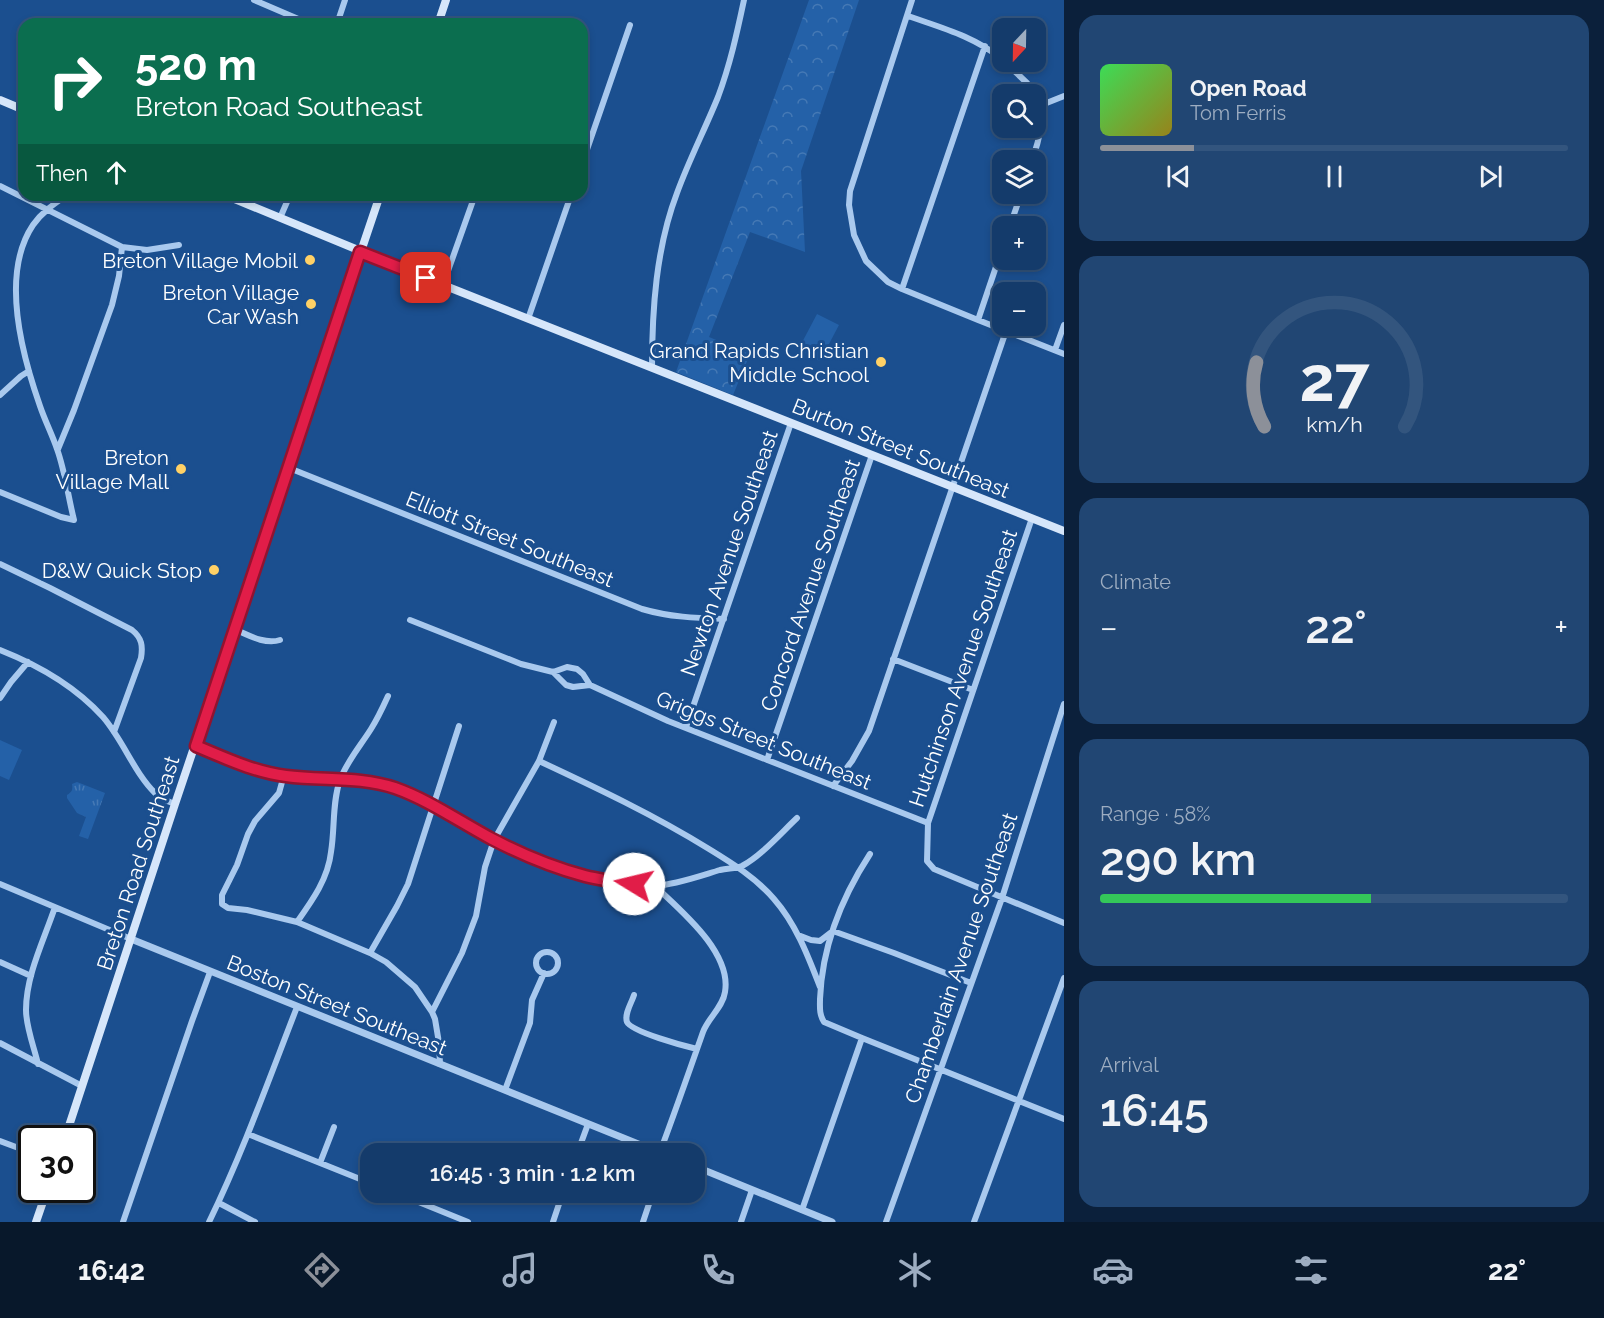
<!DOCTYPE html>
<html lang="en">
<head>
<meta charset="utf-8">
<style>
	:root { --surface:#143b6b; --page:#214673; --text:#f1f3f6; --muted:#9dadc1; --line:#33557e; --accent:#8c9099 }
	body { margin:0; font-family:Raleway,sans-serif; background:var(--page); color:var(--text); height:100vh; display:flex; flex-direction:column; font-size:22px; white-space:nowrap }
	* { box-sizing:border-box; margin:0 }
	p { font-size:20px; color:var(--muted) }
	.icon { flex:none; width:33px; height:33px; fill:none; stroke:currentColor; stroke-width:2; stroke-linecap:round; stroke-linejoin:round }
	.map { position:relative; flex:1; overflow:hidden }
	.details { display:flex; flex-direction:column; gap:15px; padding:15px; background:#0b203b; width:540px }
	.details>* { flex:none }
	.banner { position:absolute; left:18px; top:18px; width:570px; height:183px; border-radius:18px; box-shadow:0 3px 9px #0003,0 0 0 2px var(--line); background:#0b6e4f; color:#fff; overflow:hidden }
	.needle { width:39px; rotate:202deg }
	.fabs { position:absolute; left:992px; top:18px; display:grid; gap:12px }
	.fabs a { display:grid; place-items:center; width:54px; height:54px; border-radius:12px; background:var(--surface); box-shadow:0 3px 9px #0003,0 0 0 2px var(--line); font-size:30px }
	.speed { position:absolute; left:18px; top:1125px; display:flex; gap:12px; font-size:30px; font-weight:700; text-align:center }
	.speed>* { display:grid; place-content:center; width:78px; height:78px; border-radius:50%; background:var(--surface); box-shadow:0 3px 9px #0003,0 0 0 2px var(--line); line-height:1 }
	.speed .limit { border:3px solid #111; border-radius:9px; background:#fff; color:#111 }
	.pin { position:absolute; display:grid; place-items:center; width:51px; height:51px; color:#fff; margin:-26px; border-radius:12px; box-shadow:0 3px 9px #0006 }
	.me { position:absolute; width:66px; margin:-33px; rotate:279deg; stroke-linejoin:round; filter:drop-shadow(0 0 4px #0008) }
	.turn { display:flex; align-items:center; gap:21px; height:126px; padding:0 18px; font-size:27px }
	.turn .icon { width:78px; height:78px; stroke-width:2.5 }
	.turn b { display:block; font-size:42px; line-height:51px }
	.then { display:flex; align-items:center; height:57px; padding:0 18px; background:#0003; gap:12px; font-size:22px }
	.big { font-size:45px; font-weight:600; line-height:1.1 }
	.details .tile { flex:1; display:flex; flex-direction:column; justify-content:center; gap:9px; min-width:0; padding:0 21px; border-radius:18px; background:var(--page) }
	.details .dial { align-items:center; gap:0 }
	.dial svg { height:156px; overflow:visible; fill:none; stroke:var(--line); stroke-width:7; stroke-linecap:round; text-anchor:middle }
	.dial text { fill:var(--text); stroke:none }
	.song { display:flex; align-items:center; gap:18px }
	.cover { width:72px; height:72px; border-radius:9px; background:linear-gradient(135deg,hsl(130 70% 55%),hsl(50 70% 35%)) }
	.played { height:6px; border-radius:3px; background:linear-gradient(90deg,var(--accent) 20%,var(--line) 20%) }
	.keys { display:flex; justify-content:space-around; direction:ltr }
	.heat { display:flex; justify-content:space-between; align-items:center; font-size:33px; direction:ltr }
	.charge { height:9px; border-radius:4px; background:linear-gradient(90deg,#34c759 58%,var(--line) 0) }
	.trip { position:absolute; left:360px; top:1143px; width:345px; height:60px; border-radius:18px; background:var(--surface); box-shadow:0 3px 9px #0003,0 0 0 2px var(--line); font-weight:600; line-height:60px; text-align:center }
	.menu { display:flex; height:96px; justify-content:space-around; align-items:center; background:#08182b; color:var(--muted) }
	.menu .icon { width:42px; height:42px }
	.menu .selected { color:var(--accent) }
	.menu b { font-size:27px; color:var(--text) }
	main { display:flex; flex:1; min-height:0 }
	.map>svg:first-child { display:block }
</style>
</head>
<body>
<main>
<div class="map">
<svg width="1064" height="1222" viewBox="0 0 1064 1222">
	<defs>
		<pattern id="forest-crowns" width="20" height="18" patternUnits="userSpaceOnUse" patternTransform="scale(1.5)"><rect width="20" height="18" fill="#2461a8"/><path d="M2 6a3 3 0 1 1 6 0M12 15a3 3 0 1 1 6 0" fill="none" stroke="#4579b5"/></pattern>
		<pattern id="park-tufts" width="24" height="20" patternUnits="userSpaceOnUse" patternTransform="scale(1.5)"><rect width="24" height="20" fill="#2461a8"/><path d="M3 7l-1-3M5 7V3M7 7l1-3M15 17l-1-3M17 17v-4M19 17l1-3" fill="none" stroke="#4579b5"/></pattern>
	</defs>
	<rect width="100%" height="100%" fill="#1b4f8f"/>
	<!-- forest -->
	<path fill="url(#forest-crowns)" d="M809,0H859L801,171L805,252L750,232L709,337L750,354L733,395L676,372Z"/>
	<!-- park -->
	<path fill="url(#park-tufts)" d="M77,782L105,793L88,839L79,836L86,817L77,813L67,798V795C72,792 73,790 72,784Z"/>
	<!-- garden -->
	<path fill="#2461a8" d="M817,314L839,325L820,361L798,350Z
		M0,740L22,750L9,780L0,776Z"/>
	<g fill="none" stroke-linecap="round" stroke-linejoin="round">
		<!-- minor -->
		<path stroke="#a9c9ee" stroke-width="6" d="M254,0L310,24
			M912,0L850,191L849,205L854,235L866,261L888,282L902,289L978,320L1064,354
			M908,16C942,28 973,36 1002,59
			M337,24L345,0
			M1005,62L1027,83L1033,94
			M1039,106L1064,96
			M1032,160C1039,141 1046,118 1035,98
			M582,164L630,25
			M0,186L122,247L147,250L179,245
			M280,218L290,195
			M1010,226L1021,194
			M443,285L475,195
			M902,289L985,46
			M528,319L571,195
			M978,320L1002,249
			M1055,350L1064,325
			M652,368C652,310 656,248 677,193C689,160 705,129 718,97C730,65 737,33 744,0
			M0,395L21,376L29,371
			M58,449L74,410L112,305L119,276L122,247
			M289,468L642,609C669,617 696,618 724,619
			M0,492L61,517L74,520C68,496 65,471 57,449C52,434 45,421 40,406C22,355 0,274 33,225C42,212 54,204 67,195
			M1032,518L928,823L927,861L934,869L1064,923
			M0,564L50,588L132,630C142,638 143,646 141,658L114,732
			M410,620L521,664L553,672L567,667L577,669L583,674L590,685
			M234,629C248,635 265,645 280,640
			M0,650C38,665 75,686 103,717C123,740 135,774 155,793C160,799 168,801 175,804
			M893,659L973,690
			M553,672L566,685L573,687L590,685L668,721L928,823
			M0,698L11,682L28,662
			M686,727L791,423
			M196,746C225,758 254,771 286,776C320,780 356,776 389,787C427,799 459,823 494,840C536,860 581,877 627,883C636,884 646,886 654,886C675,885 700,876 720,870C728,868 736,869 742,866C762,855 781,833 797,818
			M767,760L872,455
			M539,761C597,788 654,815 709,849C732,863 756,878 774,899C796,924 808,956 820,987
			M284,775L279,793L255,821L248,834L237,865L222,895V904L228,908L247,910L297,922L370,953L386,962L415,987L432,1012L435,1019L439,1043L440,1064
			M833,786L852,761L869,731L1006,331
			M870,854C842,897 822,947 820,999C820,1007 819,1014 824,1022L862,1038L1064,1119
			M0,884L131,939
			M655,886C680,910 732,952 725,992C723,1007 708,1018 703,1032C689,1072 675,1112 660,1152
			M297,922C312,901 328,879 331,852C335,828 332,803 340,780C347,761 361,745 371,729C378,718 383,707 388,696
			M798,935L811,940L820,941L833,931L894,953L971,983
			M536 963a11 11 0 1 1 22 0a11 11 0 1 1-22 0Z
			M370,953L397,906L408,884L459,726
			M0,962L31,976
			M634,995C632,1002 624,1014 627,1022C632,1032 684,1046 697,1049
			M432,1012L462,953L476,916L485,867L494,840L539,761L554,722
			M0,1043L82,1086
			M38,1064C34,1047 26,1027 26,1010C26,975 44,940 55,907
			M505,1090L530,1023L532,1000L544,973
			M248,1134L370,1183
			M0,1141L32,1153
			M394,1154L395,1152
			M577,1154L588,1124
			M320,1163L334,1127
			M394,1192L468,1222
			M219,1203L255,1222
			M802,1210L862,1038
			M123,1222L192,1021L210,972
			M209,1222C243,1152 269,1079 297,1007
			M553,1222L563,1192
			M643,1222L653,1192
			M741,1222L752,1190
			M886,1222L1002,898L1064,704
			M974,1222L1064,978"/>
		<!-- tertiary -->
		<path stroke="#a9c9ee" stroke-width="7" d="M131,939L663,1154
			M694,1166L832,1222"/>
		<!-- secondary -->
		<path stroke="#d6e6fa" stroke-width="8" d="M438,24L446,0
			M0,100L24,110
			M225,195L443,285L1064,531
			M65,1138L175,804L380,195
			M36,1222L47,1190"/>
	</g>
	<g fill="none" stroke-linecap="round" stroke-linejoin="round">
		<!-- route casing -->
		<g stroke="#92132f" stroke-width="15">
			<path id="route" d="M426,278L360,252L196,746C225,758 254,772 286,776C323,781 359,776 395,788C429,800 460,822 492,839C519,853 555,868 585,876C601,880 618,882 634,884"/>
		</g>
		<!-- route -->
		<use href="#route" stroke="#e11d48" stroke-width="10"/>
	</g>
	<!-- markers -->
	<g fill="#ffd166" stroke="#1b4f8f" stroke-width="2">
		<circle cx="310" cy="260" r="6"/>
		<circle cx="311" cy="304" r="6"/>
		<circle cx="881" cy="362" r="6"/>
		<circle cx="181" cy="469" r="6"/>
		<circle cx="214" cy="570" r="6"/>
	</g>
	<g text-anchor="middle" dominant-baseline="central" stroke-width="6" stroke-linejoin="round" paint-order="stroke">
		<!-- poi labels -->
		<g font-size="21" fill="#fff" stroke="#1b4f8f" text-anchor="end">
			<text x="298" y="260">Breton Village Mobil</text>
			<text x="299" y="292">Breton Village<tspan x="299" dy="24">Car Wash</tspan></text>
			<text x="869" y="350">Grand Rapids Christian<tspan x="869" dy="24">Middle School</tspan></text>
			<text x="169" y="457">Breton<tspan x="169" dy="24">Village Mall</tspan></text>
			<text x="202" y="570">D&amp;W Quick Stop</text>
		</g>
		<!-- street labels -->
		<g font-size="21" fill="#fff" stroke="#1b4f8f">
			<text transform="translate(901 448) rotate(22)">Burton Street Southeast</text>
			<text transform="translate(510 539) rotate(22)">Elliott Street Southeast</text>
			<text transform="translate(729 553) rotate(-71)">Newton Avenue Southeast</text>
			<text transform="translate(810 585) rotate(-71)">Concord Avenue Southeast</text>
			<text transform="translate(963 668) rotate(-71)">Hutchinson Avenue Southeast</text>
			<text transform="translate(764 740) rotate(22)">Griggs Street Southeast</text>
			<text transform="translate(138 863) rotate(-72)">Breton Road Southeast</text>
			<text transform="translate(961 958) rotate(-71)">Chamberlain Avenue Southeast</text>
			<text transform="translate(337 1005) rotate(22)">Boston Street Southeast</text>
		</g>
	</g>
</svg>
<div class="fabs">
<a><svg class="needle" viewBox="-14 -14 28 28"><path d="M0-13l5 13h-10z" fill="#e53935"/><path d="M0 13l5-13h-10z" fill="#9dadc1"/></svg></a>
<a><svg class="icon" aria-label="search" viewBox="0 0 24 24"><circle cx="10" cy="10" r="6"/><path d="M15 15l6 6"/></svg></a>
<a><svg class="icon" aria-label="layers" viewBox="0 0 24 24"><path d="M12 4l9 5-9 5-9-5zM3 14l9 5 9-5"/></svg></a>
<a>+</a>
<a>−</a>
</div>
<div class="speed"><div class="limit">30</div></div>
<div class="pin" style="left:426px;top:278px;background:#d93025"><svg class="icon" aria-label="arrive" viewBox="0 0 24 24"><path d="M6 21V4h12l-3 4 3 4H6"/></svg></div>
<svg class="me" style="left:634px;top:884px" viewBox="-20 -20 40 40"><circle r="19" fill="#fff"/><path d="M0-13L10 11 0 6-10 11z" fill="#e11d48"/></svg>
<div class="trip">16:45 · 3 min · 1.2 km</div>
<div class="banner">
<div class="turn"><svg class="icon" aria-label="right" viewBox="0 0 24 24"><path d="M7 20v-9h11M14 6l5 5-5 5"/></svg><div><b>520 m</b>Breton Road Southeast</div></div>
<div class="then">Then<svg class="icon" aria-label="ahead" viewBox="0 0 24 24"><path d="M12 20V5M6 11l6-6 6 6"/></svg></div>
</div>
</div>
<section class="details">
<div class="tile">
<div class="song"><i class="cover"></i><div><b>Open Road</b><p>Tom Ferris</p></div></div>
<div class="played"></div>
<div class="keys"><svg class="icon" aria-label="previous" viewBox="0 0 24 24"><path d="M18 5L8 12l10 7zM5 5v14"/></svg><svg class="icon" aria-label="pause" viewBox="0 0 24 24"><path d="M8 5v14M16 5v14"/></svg><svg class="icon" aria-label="next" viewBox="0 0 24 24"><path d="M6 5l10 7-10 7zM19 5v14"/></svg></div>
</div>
<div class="tile dial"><svg viewBox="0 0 100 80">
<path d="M14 69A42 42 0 1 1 86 69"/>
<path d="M14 69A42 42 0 0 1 10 36" stroke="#8c9099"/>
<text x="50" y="56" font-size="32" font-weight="700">27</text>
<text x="50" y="72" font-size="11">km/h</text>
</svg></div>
<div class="tile"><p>Climate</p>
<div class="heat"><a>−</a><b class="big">22°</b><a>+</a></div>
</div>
<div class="tile"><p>Range · 58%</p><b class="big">290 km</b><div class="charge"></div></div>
<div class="tile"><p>Arrival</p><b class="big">16:45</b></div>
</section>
</main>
<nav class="menu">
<b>16:42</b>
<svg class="icon selected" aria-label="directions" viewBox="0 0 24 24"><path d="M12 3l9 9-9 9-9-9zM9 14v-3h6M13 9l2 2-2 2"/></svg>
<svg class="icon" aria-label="music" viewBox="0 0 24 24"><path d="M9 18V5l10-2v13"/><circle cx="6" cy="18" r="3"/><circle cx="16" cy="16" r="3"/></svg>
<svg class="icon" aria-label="phone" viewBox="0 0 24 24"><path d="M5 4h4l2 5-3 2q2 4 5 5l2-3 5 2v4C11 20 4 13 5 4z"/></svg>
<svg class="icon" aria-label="climate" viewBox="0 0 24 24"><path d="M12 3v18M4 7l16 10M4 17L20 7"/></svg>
<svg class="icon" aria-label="car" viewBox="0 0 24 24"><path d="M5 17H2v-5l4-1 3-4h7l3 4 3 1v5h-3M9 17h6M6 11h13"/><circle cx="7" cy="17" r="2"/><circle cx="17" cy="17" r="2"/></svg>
<svg class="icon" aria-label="filters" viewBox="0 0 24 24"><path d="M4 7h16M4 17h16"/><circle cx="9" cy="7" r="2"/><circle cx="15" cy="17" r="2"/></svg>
<b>22°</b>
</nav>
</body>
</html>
